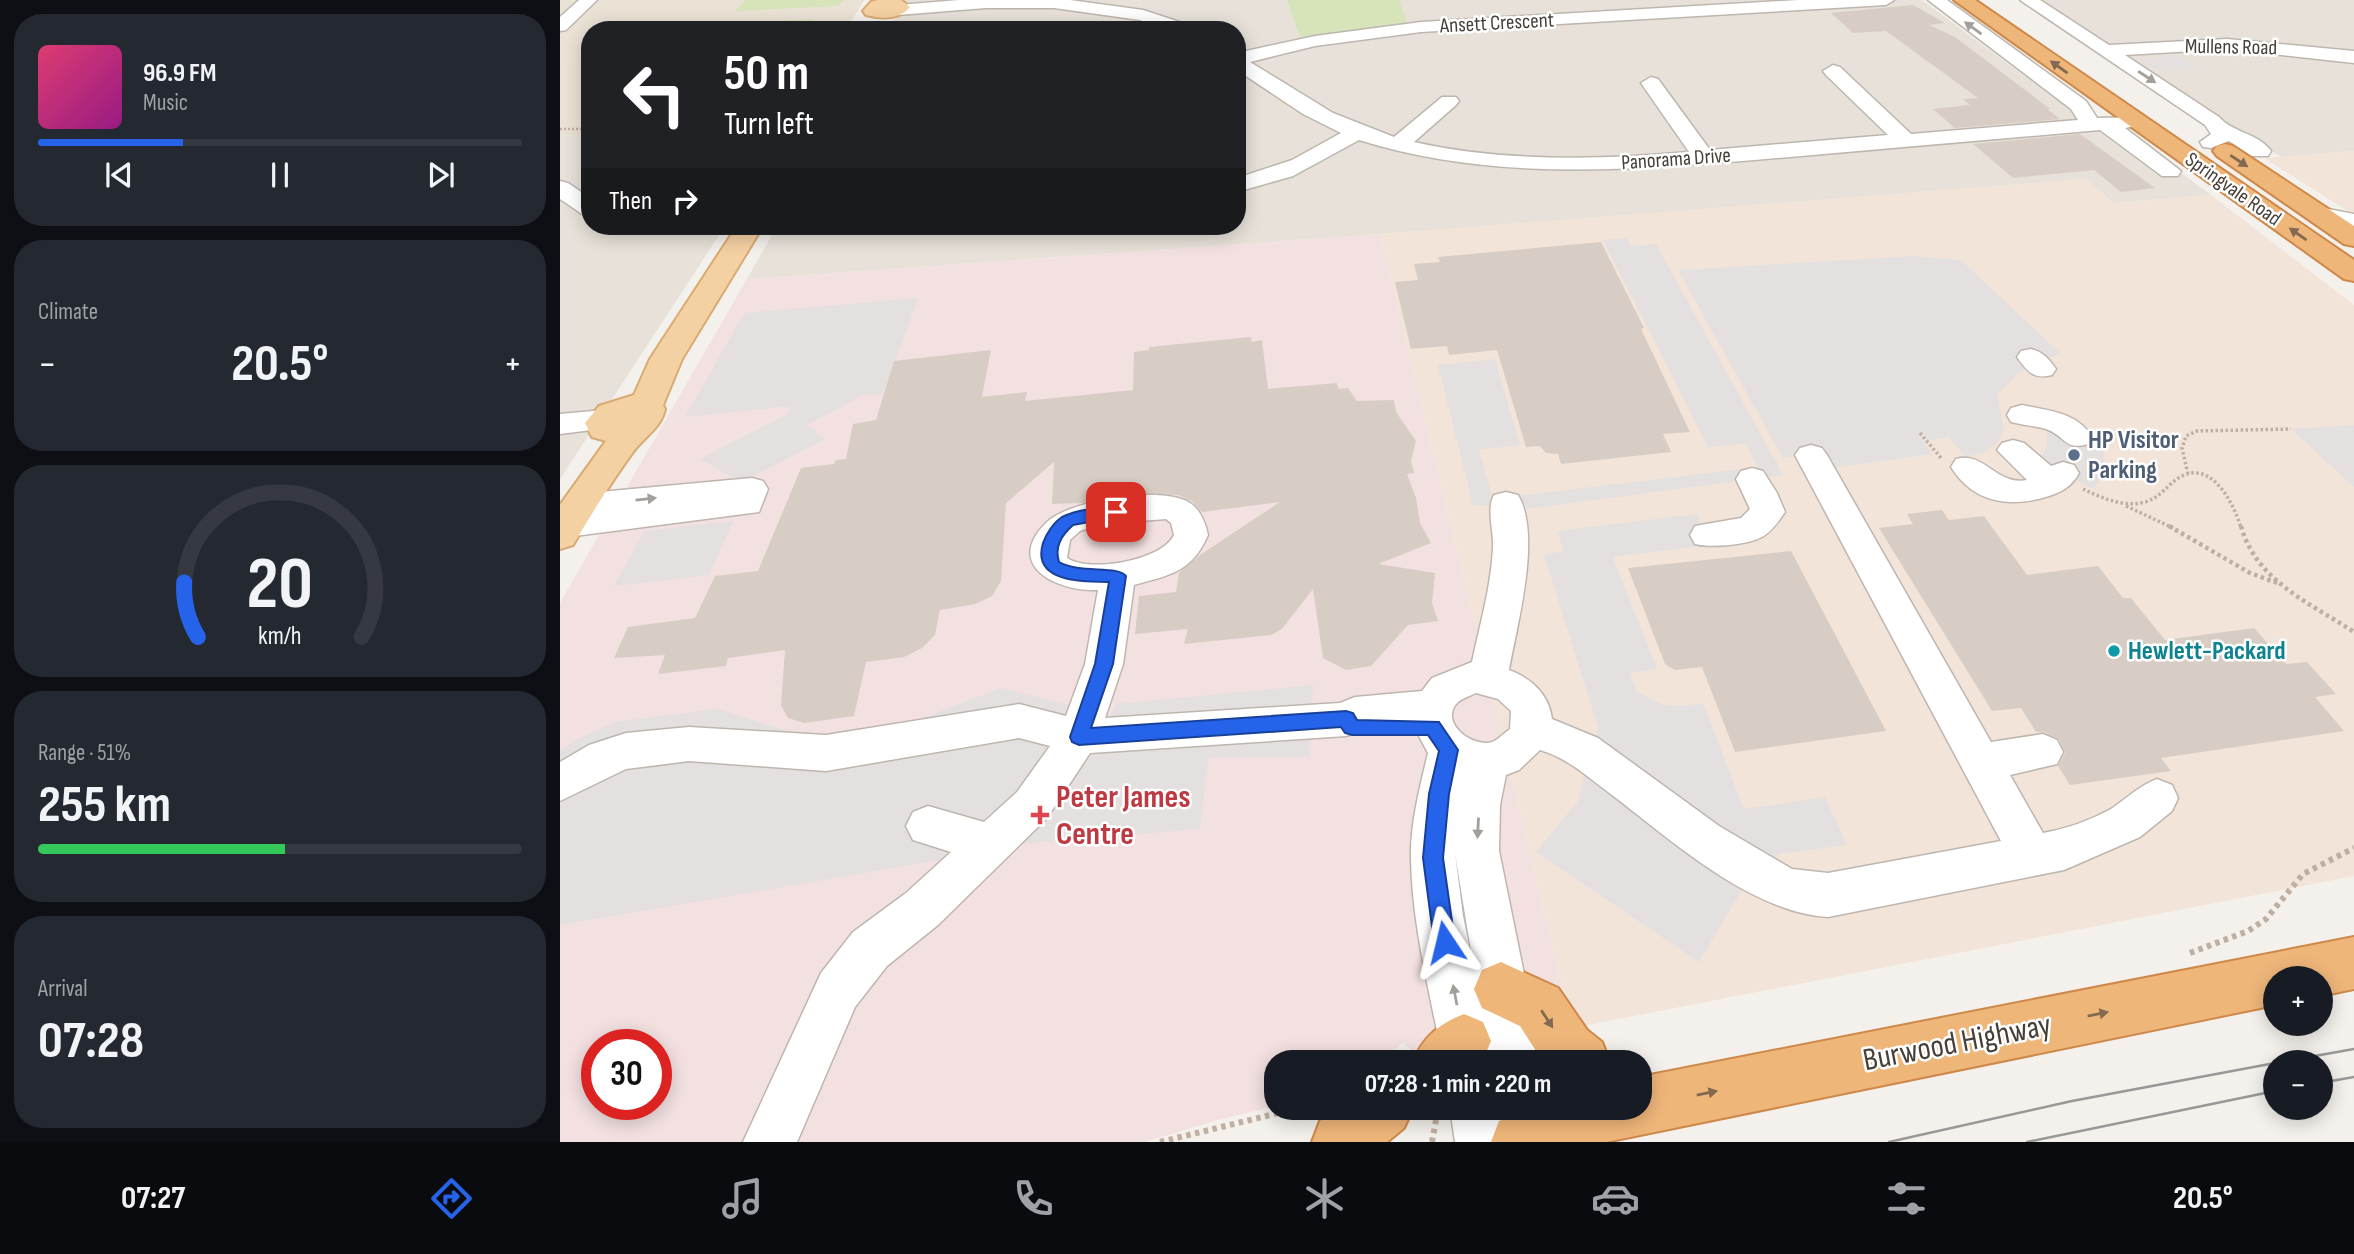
<!DOCTYPE html>
<html lang="en">
<head>
<meta charset="utf-8">
<style>
	:root { --surface:#171b24; --page:#242831; --text:#f1f3f6; --muted:#9ea1a6; --line:#363941; --accent:#2563eb }
	body { margin:0; font-family:"Sofia Sans Condensed",sans-serif; background:var(--page); color:var(--text); height:100vh; display:flex; flex-direction:column; font-size:26px; white-space:nowrap }
	* { box-sizing:border-box; margin:0 }
	p { font-size:23px; color:var(--muted) }
	.icon { flex:none; width:38px; height:38px; fill:none; stroke:currentColor; stroke-width:2; stroke-linecap:round; stroke-linejoin:round }
	.map { position:relative; flex:1; overflow:hidden }
	.sheet { display:flex; flex-direction:column; gap:14px; padding:14px; background:#0d0f14; width:560px }
	.sheet>* { flex:none }
	.guide { position:absolute; left:21px; top:21px; width:665px; height:214px; border-radius:28px; box-shadow:0 4px 18px #0003; background:#202124; color:#fff; overflow:hidden }
	.fabs { position:absolute; left:1703px; top:966px; display:grid; gap:14px }
	.fabs a { display:grid; place-items:center; width:70px; height:70px; border-radius:50%; background:var(--surface); box-shadow:0 4px 18px #0003; font-size:35px }
	.speed { position:absolute; left:21px; top:1029px; display:flex; gap:14px; font-size:35px; font-weight:700; text-align:center }
	.speed>* { display:grid; place-content:center; width:91px; height:91px; border-radius:50%; background:var(--surface); box-shadow:0 4px 18px #0003; line-height:1 }
	.speed .limit { border:10px solid #d22; background:#fff; color:#111 }
	.pin { position:absolute; display:grid; place-items:center; width:60px; height:60px; color:#fff; margin:-30px; border-radius:14px; box-shadow:0 4px 10px #0006 }
	.me { position:absolute; width:77px; margin:-38px; rotate:350deg; stroke-linejoin:round; filter:drop-shadow(0 0 5px #0008) }
	.turn { display:flex; align-items:center; gap:24px; height:147px; padding:0 28px; font-size:32px }
	.turn .icon { width:91px; height:91px; stroke-width:2.5 }
	.turn b { display:block; font-size:49px; line-height:60px }
	.then { display:flex; align-items:center; height:66px; padding:0 28px; background:#0003; gap:14px; font-size:26px }
	.big { font-size:52px; font-weight:700; line-height:1.1 }
	.sheet .card { flex:1; display:flex; flex-direction:column; justify-content:center; gap:10px; min-width:0; padding:0 24px; border-radius:28px; background:var(--page) }
	.sheet .dial { align-items:center; gap:0 }
	.dial svg { height:182px; overflow:visible; fill:none; stroke:var(--line); stroke-width:7; stroke-linecap:round; text-anchor:middle }
	.dial text { fill:var(--text); stroke:none }
	.song { display:flex; align-items:center; gap:21px }
	.cover { width:84px; height:84px; border-radius:10px; background:linear-gradient(135deg,hsl(340 70% 55%),hsl(310 70% 35%)) }
	.played { height:7px; border-radius:4px; background:linear-gradient(90deg,var(--accent) 30%,var(--line) 30%) }
	.keys { display:flex; justify-content:space-around; direction:ltr }
	.heat { display:flex; justify-content:space-between; align-items:center; font-size:38px; direction:ltr }
	.charge { height:10px; border-radius:5px; background:linear-gradient(90deg,#34c759 51%,var(--line) 0) }
	.trip { position:absolute; left:704px; top:1050px; width:388px; height:70px; border-radius:28px; background:var(--surface); box-shadow:0 4px 18px #0003; font-weight:700; line-height:70px; text-align:center }
	.tab-bar { display:flex; height:112px; justify-content:space-around; align-items:center; background:#090b0e; color:var(--muted) }
	.tab-bar .icon { width:49px; height:49px }
	.tab-bar .on { color:var(--accent) }
	.tab-bar b { font-size:32px; color:var(--text) }
	main { display:flex; flex:1; min-height:0 }
	.map>svg:first-child { display:block }
</style>
</head>
<body>
<main>
<section class="sheet">
<div class="card">
<div class="song"><i class="cover"></i><div><b>96.9 FM</b><p>Music</p></div></div>
<div class="played"></div>
<div class="keys"><svg class="icon" aria-label="previous" viewBox="0 0 24 24"><path d="M18 5L8 12l10 7zM5 5v14"/></svg><svg class="icon" aria-label="pause" viewBox="0 0 24 24"><path d="M8 5v14M16 5v14"/></svg><svg class="icon" aria-label="next" viewBox="0 0 24 24"><path d="M6 5l10 7-10 7zM19 5v14"/></svg></div>
</div>
<div class="card"><p>Climate</p>
<div class="heat"><a>−</a><b class="big">20.5°</b><a>+</a></div>
</div>
<div class="card dial"><svg viewBox="0 0 100 80">
<path d="M14 69A42 42 0 1 1 86 69"/>
<path d="M14 69A42 42 0 0 1 8 45" stroke="#2563eb"/>
<text x="50" y="56" font-size="32" font-weight="700">20</text>
<text x="50" y="72" font-size="11">km/h</text>
</svg></div>
<div class="card"><p>Range · 51%</p><b class="big">255 km</b><div class="charge"></div></div>
<div class="card"><p>Arrival</p><b class="big">07:28</b></div>
</section>
<div class="map">
<svg width="1794" height="1142" viewBox="0 0 1794 1142">
	<rect width="100%" height="100%" fill="#f4f0eb"/>
	<!-- residential -->
	<path fill="#e7e1d9" d="M345,0H727L741,37L846,23L839,0H1362L1596,174L1620,172L1651,195L1554,203L1525,179L918,227L187,279L217,226H677V30H328Z
		M1476,0H1794V151L1721,157Z
		M30,134V226H165L0,479V136Z"/>
	<!-- commercial -->
	<path fill="#f3e4d9" d="M1794,151V215L1704,158Z
		M1525,179L1554,203L1651,195L1794,305V876L1012,1028L820,234Z"/>
	<!-- education -->
	<path fill="#ebe2d6" d="M0,0H304L286,30H30V134L0,136Z"/>
	<!-- medical -->
	<path fill="#f3e0e0" fill-rule="evenodd" d="M820,234L1012,1028L861,1058L843,1043L818,1062H716V1106L654,1121L585,1142H0V603L187,279ZM37,1045H96V1104H37Z"/>
	<!-- green -->
	<path fill="#d7e3b8" d="M186,0H284L278,6L175,11Z
		M727,0H839L847,23L740,37Z
		M253,19L245,30H160L165,24Z"/>
	<!-- parking -->
	<path fill="#e3e0df" d="M1619,56L1639,67L1598,70L1579,59Z
		M1066,238L1071,246L1096,244L1223,475L967,509L913,505L878,365L935,359L960,445L919,450L933,499L1197,467L1186,444L1148,447L1043,240Z
		M1354,256L1401,260L1500,353L1460,372L1437,394L1444,428L1438,442L1424,453L1405,457L1389,437L1363,441L1373,454L1272,468L1263,453L1223,458L1118,270Z
		M358,298L325,390L322,394L303,395L247,425L265,439L182,482L140,459L228,414L230,406L125,417L184,313Z
		M1794,425V487L1731,429L1762,427Z
		M1487,428L1527,440L1526,429L1543,431L1544,470L1534,490L1480,461L1487,445Z
		M1137,514L1152,545L1053,557L1097,669L1070,673L1077,692L1103,705L1121,706L1143,703L1184,809L1265,797L1287,845L1219,854L1180,893L1139,962L976,852L1018,801L1038,727L984,555L1004,551L997,531Z
		M173,521L149,575L54,586L84,531Z
		M753,685L749,757L649,758L640,829L455,844L501,796L557,704Z
		M441,688L511,706L472,785L391,858L0,925V751L16,740L55,722L157,709L244,736L327,732Z"/>
	<!-- building -->
	<path fill="#d7cdc4" d="M1353,5L1385,23L1369,25L1395,37L1490,109H1487L1500,119L1395,128L1373,109L1410,105L1403,99L1418,98L1326,31L1293,33L1271,13Z
		M1520,134L1595,188L1561,192L1534,170L1453,178L1413,144Z
		M1041,242L1084,328L1081,329L1130,432L1103,434L1111,452L1001,464L998,454L986,453L980,446L966,447L937,350L889,355L887,346L851,349L835,282L858,280L854,264L880,262L878,257Z
		M691,337L692,342L702,340L708,389L777,383L778,389L788,388L797,401L834,400L836,412L856,441L851,461L854,473L847,474L856,498L860,523L871,543L818,564L875,573L872,603L878,621L848,625L811,666L786,670L763,658L753,589L722,629L711,635L624,644L628,629L575,634L579,596L616,592L619,573L640,555L720,502L642,512L632,501L618,495L579,493L522,503L492,504L494,462L446,503L441,581L432,596L415,604L380,610L375,635L362,648L344,657L306,662L294,716L244,723L228,718L221,705L225,650L168,658L166,666L98,674L105,655L54,658L68,627L135,618L155,576L198,571L241,468L274,464L276,460L286,459L293,424L316,420L334,361L431,350L422,397L467,392L465,401L573,390L574,352L589,350V347Z
		M1382,510L1389,520L1424,516L1467,575L1538,566L1563,598H1571L1605,640L1694,628L1726,664L1747,662L1776,694L1755,697L1784,731L1601,758L1611,771L1510,785L1498,766L1505,753L1499,739L1484,732H1476L1461,708L1432,711L1319,528L1353,524L1347,514Z
		M1231,551L1326,731L1175,752L1142,667L1115,670L1105,664L1068,568Z"/>
	<g fill="none" stroke-linecap="round" stroke-linejoin="round">
		<!-- minor casing -->
		<g stroke="#beb6ae" stroke-width="3">
			<path id="minor" d="M19,0H37L6,30L0,31V17Z
				M399,0H510L583,10L632,26L635,30H608L580,20L494,8H426L338,15L329,10L338,5Z
				M1238,0H1334L1326,5L861,32L755,46L690,62L773,113L834,137L882,97H896L899,101L896,105L854,142C943,162 1039,160 1129,152L1081,83L1091,77L1098,79L1150,150L1328,135L1266,75L1263,71L1273,65L1280,67L1351,134L1518,120L1511,109L1368,0H1387L1526,101L1537,118L1582,117L1585,121L1582,125L1565,128L1621,171L1618,176H1602L1540,130C1437,139 1333,148 1230,157C1086,169 939,184 799,140L733,176L677,192V178L732,160L781,133L743,114L677,70V53L755,36L861,22Z
				M1460,0H1480L1549,45L1667,39L1794,51V63L1667,49L1565,55L1659,117C1673,133 1698,133 1711,151L1708,156H1692L1669,141L1651,148L1643,147L1640,142L1651,134L1645,125Z
				M0,181L8,183L30,198V216L22,214L0,199Z
				M1758,207L1794,214V228L1750,219L1746,214L1750,209Z
				M1471,349C1483,352 1489,359 1496,369L1492,375C1474,380 1467,371 1457,357L1461,351Z
				M1462,405C1489,411 1517,412 1532,437L1528,444C1504,451 1506,436 1486,429C1475,426 1463,425 1451,422L1447,415L1451,408Z
				M44,410L55,413L59,420L55,427L0,434V414Z
				M1453,440L1464,443L1491,466L1503,462L1514,465L1519,473C1513,485 1502,492 1489,496C1451,508 1414,504 1391,467L1396,459C1425,451 1436,486 1467,480L1437,450L1442,443Z
				M1251,445L1262,448L1267,455L1431,742L1483,734L1497,740L1503,752L1497,764L1450,775L1483,833C1506,829 1531,820 1551,809C1567,798 1579,786 1597,779L1612,785L1618,798L1612,811L1580,837L1504,870L1268,917C1192,913 1111,840 1052,795C1029,778 1008,758 980,750L959,770L946,775L940,805L939,851L982,1062H883C871,996 852,927 851,859C850,824 860,787 868,753L853,725L802,730L786,736L530,753L487,818L378,925L327,966L295,1007L237,1142H183L261,973L293,932L346,893L391,852L353,840L346,826L353,812L368,806L424,822L457,792L490,746L459,738L266,771L129,761L66,769L0,801V762L29,745L66,733L129,727L266,735L459,704L506,716L525,664L538,590C498,592 443,566 486,523C508,500 604,485 630,503C640,509 646,524 648,535C632,572 610,575 574,585L563,664L545,718L780,703L795,697L862,691L872,678L912,662C920,624 931,587 933,548C934,531 926,509 934,495L946,492L958,495C982,535 957,625 949,670C971,678 989,694 992,719L1038,738L1159,826L1232,869L1268,873L1441,841L1235,455L1240,448ZM606,519L611,523L614,535C602,561 529,573 507,558L510,540L520,531L541,524ZM916,693L938,699L951,711L950,729C944,733 938,740 932,742C913,748 879,723 897,703C902,698 910,696 916,693ZM895,853L913,964L903,916Z
				M1192,468L1203,471L1217,493L1225,512C1219,521 1211,532 1202,537C1188,545 1150,548 1135,544L1130,535L1135,526L1181,518L1190,509L1176,479L1181,471Z
				M192,478L203,481L208,489L199,512L7,537L0,535V515L6,513L2,506L6,498L18,494Z
				M890,1108H993L1002,1142H895Z"/>
		</g>
		<!-- major casing -->
		<g stroke="#d8ab74" stroke-width="4">
			<path id="major" d="M318,0H341L350,7C339,20 322,19 306,15L303,11L311,2Z
				M177,226H203L122,359L103,405L105,409C101,428 85,436 73,452C51,482 32,513 13,545L0,549V505L46,441L32,437L25,423L39,406L74,395L90,359Z"/>
		</g>
		<!-- highway casing -->
		<g stroke="#ce894a" stroke-width="4">
			<path id="highway" d="M1394,0H1415L1794,260V281L1784,279Z
				M1665,144L1673,146L1794,226V246L1784,244L1657,156L1653,151L1657,146Z
				M1794,937V989L1760,996V978H1715V1005L1046,1142H931L939,1121L974,1108H1080V1077Z
				M941,962L998,988L1027,1030L1042,1042L1050,1062H983L960,1026L922,1008L914,989L922,970Z
				M904,1014L923,1022L931,1041L923,1060L853,1062C863,1037 879,1024 904,1014Z
				M778,1108H853L844,1128L827,1142H752L760,1121Z"/>
		</g>
		<!-- path-far3 -->
		<path stroke="#bfafa1" stroke-width="2.5" stroke-dasharray="2 2" stroke-linecap="butt" d="M494,30L504,22
			M0,129H30"/>
		<!-- path-far2 -->
		<path stroke="#bfafa1" stroke-width="3.5" stroke-dasharray="2.5 2.5" stroke-linecap="butt" d="M1360,433L1382,459
			M1628,474L1622,448L1626,436L1637,431L1731,429
			M1523,489C1542,498 1564,508 1585,502C1600,498 1607,485 1620,477C1652,459 1674,504 1681,528
			M1566,506L1613,528"/>
		<!-- path-far1 -->
		<path stroke="#bfafa1" stroke-width="4.5" stroke-dasharray="3.5 3.5" stroke-linecap="butt" d="M1609,526L1690,573L1720,584
			M1681,526C1696,581 1750,603 1794,632"/>
		<!-- path -->
		<path stroke="#bfafa1" stroke-width="6" stroke-dasharray="4.5 4.5" stroke-linecap="butt" d="M1630,953L1688,931L1706,919L1743,874L1794,848
			M829,1062L842,1056
			M600,1142L739,1108
			M872,1142L877,1115"/>
		<!-- minor -->
		<use href="#minor" fill="#fff" fill-rule="evenodd"/>
		<!-- major -->
		<use href="#major" fill="#f4d1a3" fill-rule="evenodd"/>
		<!-- highway -->
		<use href="#highway" fill="#efb67a" fill-rule="evenodd"/>
		<!-- tram -->
		<path stroke="#989898" stroke-width="2.5" d="M1721,1062L1794,1049
			M1760,1083L1794,1077
			M1329,1142L1512,1101L1715,1063
			M1467,1142L1715,1091"/>
	</g>
	<!-- one-way arrows -->
	<defs><path id="oneway-solid" d="M-6-.8H1V-3.2L6.5 0L1 3.2V.8H-6Z" transform="scale(1.75)"/></defs>
	<g fill="#a3a09c">
		<use href="#oneway-solid" transform="translate(1413 28) rotate(-144)"/>
		<use href="#oneway-solid" transform="translate(1587 77) rotate(33)"/>
		<use href="#oneway-solid" transform="translate(86 499) rotate(-6)"/>
		<use href="#oneway-solid" transform="translate(918 828) rotate(93)"/>
		<use href="#oneway-solid" transform="translate(895 995) rotate(-101)"/>
	</g>
	<g fill="#826950">
		<use href="#oneway-solid" transform="translate(1499 67) rotate(-145)"/>
		<use href="#oneway-solid" transform="translate(1679 161) rotate(34)"/>
		<use href="#oneway-solid" transform="translate(1738 234) rotate(-145)"/>
		<use href="#oneway-solid" transform="translate(1538 1014) rotate(-11)"/>
		<use href="#oneway-solid" transform="translate(987 1019) rotate(57)"/>
		<use href="#oneway-solid" transform="translate(1147 1093) rotate(-11)"/>
	</g>
	<!-- route -->
	<path fill="#2563eb" stroke="#184099" stroke-width="2" d="M556,507L563,512L561,516L513,525C502,535 494,546 499,562C519,574 558,565 566,576L553,664L531,728L786,711L793,713L797,720L879,722L898,750L889,794L883,858L895,942L892,949L885,952L877,949L874,942L863,858L869,794L879,751L868,735H792L785,733L781,727L519,745L512,742L510,737L535,664L549,582C525,582 471,583 483,543C486,534 494,522 502,517C518,509 538,508 556,507Z"/>
	<!-- markers -->
	<circle fill="#5c6f8a" stroke="#fff" stroke-width="2.5" cx="1514" cy="455" r="7"/>
	<circle fill="#0f9aa8" stroke="#fff" stroke-width="2.5" cx="1554" cy="651" r="7"/>
	<path fill="#e0444e" stroke="#fff" stroke-width="2.5" d="M476.5 804.5h7v7h7v7h-7v7h-7v-7h-7v-7h7z"/>
	<g text-anchor="middle" dominant-baseline="central" stroke-width="5" stroke-linejoin="round" paint-order="stroke">
		<!-- far-street labels -->
		<g font-size="21" fill="#474039" stroke="#fff">
			<text transform="translate(937 23) rotate(-3)">Ansett Crescent</text>
			<text transform="translate(1671 47) rotate(1)">Mullens Road</text>
			<text transform="translate(1116 159) rotate(-4)">Panorama Drive</text>
			<text transform="translate(1673 189) rotate(35)">Springvale Road</text>
		</g>
		<!-- service labels -->
		<g font-size="26" font-weight="bold" fill="#4e5e75" stroke="#fff" text-anchor="start">
			<text x="1528" y="440">HP Visitor<tspan x="1528" dy="30">Parking</tspan></text>
		</g>
		<!-- culture labels -->
		<g font-size="26" font-weight="bold" fill="#0d838f" stroke="#fff" text-anchor="start">
			<text x="1568" y="651">Hewlett-Packard</text>
		</g>
		<!-- near-health labels -->
		<g font-size="32" font-weight="bold" fill="#be3a42" stroke="#fff" text-anchor="start">
			<text x="496" y="797">Peter James<tspan x="496" dy="37">Centre</tspan></text>
		</g>
		<!-- near-street labels -->
		<g font-size="32" fill="#474039" stroke="#fff">
			<text transform="translate(1397 1043) rotate(-11)">Burwood Highway</text>
		</g>
	</g>
</svg>
<div class="fabs">
<a>+</a>
<a>−</a>
</div>
<div class="speed"><div class="limit">30</div></div>
<div class="pin" style="left:556px;top:512px;background:#d93025"><svg class="icon" aria-label="arrive" viewBox="0 0 24 24"><path d="M6 21V4h12l-3 4 3 4H6"/></svg></div>
<svg class="me" style="left:885px;top:942px" viewBox="-20 -20 40 40"><path d="M0-17L14 15 0 8-14 15z" fill="#2563eb" stroke="#fff" stroke-width="4"/></svg>
<div class="trip">07:28 · 1 min · 220 m</div>
<div class="guide">
<div class="turn"><svg class="icon" aria-label="left" viewBox="0 0 24 24"><path d="M17 20v-9H6M10 6l-5 5 5 5"/></svg><div><b>50 m</b>Turn left</div></div>
<div class="then">Then<svg class="icon" aria-label="right" viewBox="0 0 24 24"><path d="M7 20v-9h11M14 6l5 5-5 5"/></svg></div>
</div>
</div>
</main>
<nav class="tab-bar">
<b>07:27</b>
<svg class="icon on" aria-label="directions" viewBox="0 0 24 24"><path d="M12 3l9 9-9 9-9-9zM9 14v-3h6M13 9l2 2-2 2"/></svg>
<svg class="icon" aria-label="music" viewBox="0 0 24 24"><path d="M9 18V5l10-2v13"/><circle cx="6" cy="18" r="3"/><circle cx="16" cy="16" r="3"/></svg>
<svg class="icon" aria-label="phone" viewBox="0 0 24 24"><path d="M5 4h4l2 5-3 2q2 4 5 5l2-3 5 2v4C11 20 4 13 5 4z"/></svg>
<svg class="icon" aria-label="climate" viewBox="0 0 24 24"><path d="M12 3v18M4 7l16 10M4 17L20 7"/></svg>
<svg class="icon" aria-label="car" viewBox="0 0 24 24"><path d="M5 17H2v-5l4-1 3-4h7l3 4 3 1v5h-3M9 17h6M6 11h13"/><circle cx="7" cy="17" r="2"/><circle cx="17" cy="17" r="2"/></svg>
<svg class="icon" aria-label="filters" viewBox="0 0 24 24"><path d="M4 7h16M4 17h16"/><circle cx="9" cy="7" r="2"/><circle cx="15" cy="17" r="2"/></svg>
<b>20.5°</b>
</nav>
</body>
</html>
